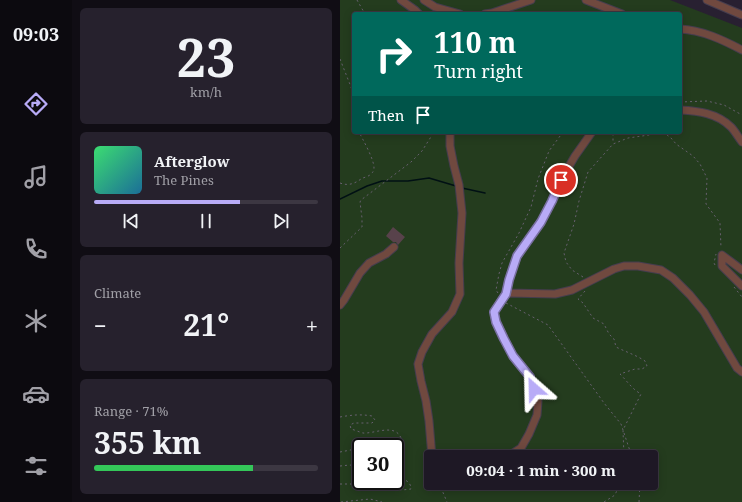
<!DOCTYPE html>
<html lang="en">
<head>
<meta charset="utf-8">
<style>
	:root { --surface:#1e1825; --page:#26212d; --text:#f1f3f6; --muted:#a1a0a7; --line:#3c3742; --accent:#b8abf7 }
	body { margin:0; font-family:"Noto Serif",serif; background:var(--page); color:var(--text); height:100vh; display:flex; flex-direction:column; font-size:15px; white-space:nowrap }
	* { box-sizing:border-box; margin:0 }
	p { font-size:13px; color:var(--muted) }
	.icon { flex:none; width:22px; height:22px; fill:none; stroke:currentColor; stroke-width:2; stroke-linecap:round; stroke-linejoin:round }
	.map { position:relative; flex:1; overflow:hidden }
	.sheet { display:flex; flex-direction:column; gap:8px; padding:8px; background:#100d14; width:268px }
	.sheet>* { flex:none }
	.banner { position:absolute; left:12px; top:12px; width:330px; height:122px; border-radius:4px; box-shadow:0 2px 10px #0003,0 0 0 1px var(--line); background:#00695c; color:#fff; overflow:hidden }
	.speed { position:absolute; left:12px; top:438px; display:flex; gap:8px; font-size:20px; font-weight:700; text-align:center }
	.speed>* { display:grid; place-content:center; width:52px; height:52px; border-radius:50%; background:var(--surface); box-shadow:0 2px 10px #0003,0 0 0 1px var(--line); line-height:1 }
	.speed .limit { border:2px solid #111; border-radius:6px; background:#fff; color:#111 }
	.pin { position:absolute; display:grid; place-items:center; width:34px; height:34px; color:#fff; margin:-17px; border:2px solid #fff; border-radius:50%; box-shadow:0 1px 4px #0007 }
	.me { position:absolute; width:44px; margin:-22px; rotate:335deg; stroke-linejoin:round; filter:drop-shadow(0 0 3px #0008) }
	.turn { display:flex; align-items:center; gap:14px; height:84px; padding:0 16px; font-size:18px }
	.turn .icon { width:52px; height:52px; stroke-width:2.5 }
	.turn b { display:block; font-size:28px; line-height:34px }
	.then { display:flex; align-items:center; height:38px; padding:0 16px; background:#0003; gap:8px; font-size:15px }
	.big { font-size:30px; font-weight:700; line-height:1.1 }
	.sheet .card { flex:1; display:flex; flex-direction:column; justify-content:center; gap:6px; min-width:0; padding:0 14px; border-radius:6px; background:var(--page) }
	.sheet .dial { align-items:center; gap:0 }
	.dial b { font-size:52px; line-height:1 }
	.song { display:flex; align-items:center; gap:12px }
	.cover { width:48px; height:48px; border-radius:6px; background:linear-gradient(135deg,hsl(140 70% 55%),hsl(200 70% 35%)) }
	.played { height:4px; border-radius:2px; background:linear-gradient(90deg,var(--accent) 65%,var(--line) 65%) }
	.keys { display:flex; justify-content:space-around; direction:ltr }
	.heat { display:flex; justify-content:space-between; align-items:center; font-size:22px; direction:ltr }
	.charge { height:6px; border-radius:3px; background:linear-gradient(90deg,#34c759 71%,var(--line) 0) }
	.trip { position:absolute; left:84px; top:450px; width:234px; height:40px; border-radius:4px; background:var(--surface); box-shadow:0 2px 10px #0003,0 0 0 1px var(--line); font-weight:700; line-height:40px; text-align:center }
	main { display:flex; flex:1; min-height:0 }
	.menu { display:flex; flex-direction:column; width:72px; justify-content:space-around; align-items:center; background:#0c0a0f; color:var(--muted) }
	.menu .icon { width:28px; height:28px }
	.menu .on { color:var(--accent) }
	.menu b { font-size:18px; color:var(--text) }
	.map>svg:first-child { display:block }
</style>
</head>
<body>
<main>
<nav class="menu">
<b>09:03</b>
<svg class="icon on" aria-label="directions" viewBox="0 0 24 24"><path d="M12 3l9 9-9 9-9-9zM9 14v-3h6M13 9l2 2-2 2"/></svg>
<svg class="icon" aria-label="music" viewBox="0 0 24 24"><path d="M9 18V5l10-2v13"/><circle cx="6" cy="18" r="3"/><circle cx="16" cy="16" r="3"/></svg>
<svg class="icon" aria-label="phone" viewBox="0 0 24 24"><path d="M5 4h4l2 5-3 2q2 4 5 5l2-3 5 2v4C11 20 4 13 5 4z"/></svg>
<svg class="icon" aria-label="climate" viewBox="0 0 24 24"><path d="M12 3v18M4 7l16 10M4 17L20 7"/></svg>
<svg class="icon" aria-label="car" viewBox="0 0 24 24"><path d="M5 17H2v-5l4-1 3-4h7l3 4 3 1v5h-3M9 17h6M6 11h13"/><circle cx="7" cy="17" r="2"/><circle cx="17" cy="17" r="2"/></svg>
<svg class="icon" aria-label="filters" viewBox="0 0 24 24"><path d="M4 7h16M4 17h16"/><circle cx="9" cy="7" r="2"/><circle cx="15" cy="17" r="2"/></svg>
</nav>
<section class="sheet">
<div class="card dial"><b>23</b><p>km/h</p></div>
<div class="card">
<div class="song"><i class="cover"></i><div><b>Afterglow</b><p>The Pines</p></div></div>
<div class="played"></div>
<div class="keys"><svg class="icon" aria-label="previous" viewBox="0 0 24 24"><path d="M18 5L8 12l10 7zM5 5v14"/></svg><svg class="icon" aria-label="pause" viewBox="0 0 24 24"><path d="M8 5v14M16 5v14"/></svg><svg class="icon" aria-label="next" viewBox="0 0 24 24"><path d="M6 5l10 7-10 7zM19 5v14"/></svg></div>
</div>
<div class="card"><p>Climate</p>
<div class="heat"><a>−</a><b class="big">21°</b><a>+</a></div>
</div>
<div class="card"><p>Range · 71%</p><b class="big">355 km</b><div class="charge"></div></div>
</section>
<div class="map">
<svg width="402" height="502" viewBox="0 0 402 502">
	<rect width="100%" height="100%" fill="#282031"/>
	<!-- green -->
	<path fill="#243c1e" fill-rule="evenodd" d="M0,0H330L402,28V502H0ZM14,14H340V132H14ZM21,447H55V481H21ZM91,457H311V483H91Z"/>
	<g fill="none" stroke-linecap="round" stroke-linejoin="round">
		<!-- stream -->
		<path stroke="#001014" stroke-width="1.5" d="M122,188L145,193
			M0,199L27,186L42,181H68L89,178L116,186"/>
	</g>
	<!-- building -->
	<path fill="#58424b" d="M53,227L65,237L58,245L56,242H53L46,236Z"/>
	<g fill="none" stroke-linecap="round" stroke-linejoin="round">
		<!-- minor casing -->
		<g stroke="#453d4e" stroke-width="9">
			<path id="minor" d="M61,0L75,10L79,14
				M84,0L95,7L120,14
				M246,0L282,14
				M367,0L402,15
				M145,14L152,13L191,0
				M340,29C362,30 383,40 402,50
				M340,110C358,111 377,113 391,127C395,131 398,137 402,142
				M402,270L382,255V266L402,286
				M166,293L215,294L232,290L274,269L284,266H298L321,270L333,278L350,295L364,312L397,368L402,372
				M0,305L4,300L20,273L29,263L46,254L54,247
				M92,457L89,421L86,401L81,381L78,364L82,352L92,334L112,312L120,294L119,263L122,213L119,185L114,166L110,146V132
				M167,457L181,448L189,434L197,415L198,401L190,377L173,356L156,322L154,312L166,293L169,280L177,256L201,222L212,201L221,180L235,156L252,132"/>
		</g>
		<!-- path -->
		<path stroke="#67606f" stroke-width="1" stroke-dasharray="2 3" stroke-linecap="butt" d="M17,0L25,14
			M0,59L11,87L14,97
			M340,102L367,101L384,105L402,115
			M258,132H269L273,134V143
			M0,183C8,186 14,184 21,179C24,177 29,177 32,173C33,172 34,170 34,168C34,159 23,140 19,132
			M0,248L22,227V218L20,202L21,200L71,162L82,151L94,132
			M375,265L374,263L376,254
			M243,277L232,270L226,262L224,253L234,224L239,201L248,172L273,144L288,138L316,134H326L332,139L336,144L353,156L360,164L367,178L366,204L380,223L381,248
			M394,287L402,297
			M245,291L238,299L243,303L253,318L264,324L269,334L274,339L276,347C286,352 296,355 305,361L307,366L302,369H295L280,374C287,381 292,389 301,394L283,430L284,457
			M158,293L156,290L159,274L162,263L179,233L191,207L198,179L209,151L223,132
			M166,303L208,325L264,403L281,424L283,430
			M0,417C11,415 21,414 32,416L35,420L32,423H14L10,425L11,429C15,430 19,432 23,433C34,434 55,423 61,438L59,442L56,445L33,447
			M284,433L292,457
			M0,452L21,448
			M0,466L10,465L21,467
			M99,483L107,502
			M0,484H14L31,487L36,486L62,490L71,489C71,480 62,479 55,476
			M1,502L30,499L42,502
			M264,502L275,495L280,483
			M299,502L300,483"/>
		<!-- minor -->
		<use href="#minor" stroke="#70493f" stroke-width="7"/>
	</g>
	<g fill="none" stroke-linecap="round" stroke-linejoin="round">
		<!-- route casing -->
		<g stroke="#786fa1" stroke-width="10">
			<path id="route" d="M194,389L190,377L173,356L164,339L156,322L154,312L166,294L169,280L177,256L201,222L212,201L221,180"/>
		</g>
		<!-- route -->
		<use href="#route" stroke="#b8abf7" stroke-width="7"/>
	</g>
</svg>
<div class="speed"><div class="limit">30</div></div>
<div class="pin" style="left:221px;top:180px;background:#d93025"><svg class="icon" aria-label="arrive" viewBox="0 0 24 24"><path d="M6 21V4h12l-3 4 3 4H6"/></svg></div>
<svg class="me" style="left:194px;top:389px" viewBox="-20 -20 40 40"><path d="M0-17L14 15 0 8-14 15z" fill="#b8abf7" stroke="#fff" stroke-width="4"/></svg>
<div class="trip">09:04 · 1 min · 300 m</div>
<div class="banner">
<div class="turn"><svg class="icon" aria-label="right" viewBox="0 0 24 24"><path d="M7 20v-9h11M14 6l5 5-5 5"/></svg><div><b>110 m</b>Turn right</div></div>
<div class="then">Then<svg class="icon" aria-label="arrive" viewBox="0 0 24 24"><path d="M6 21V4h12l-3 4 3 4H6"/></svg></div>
</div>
</div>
</main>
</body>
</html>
